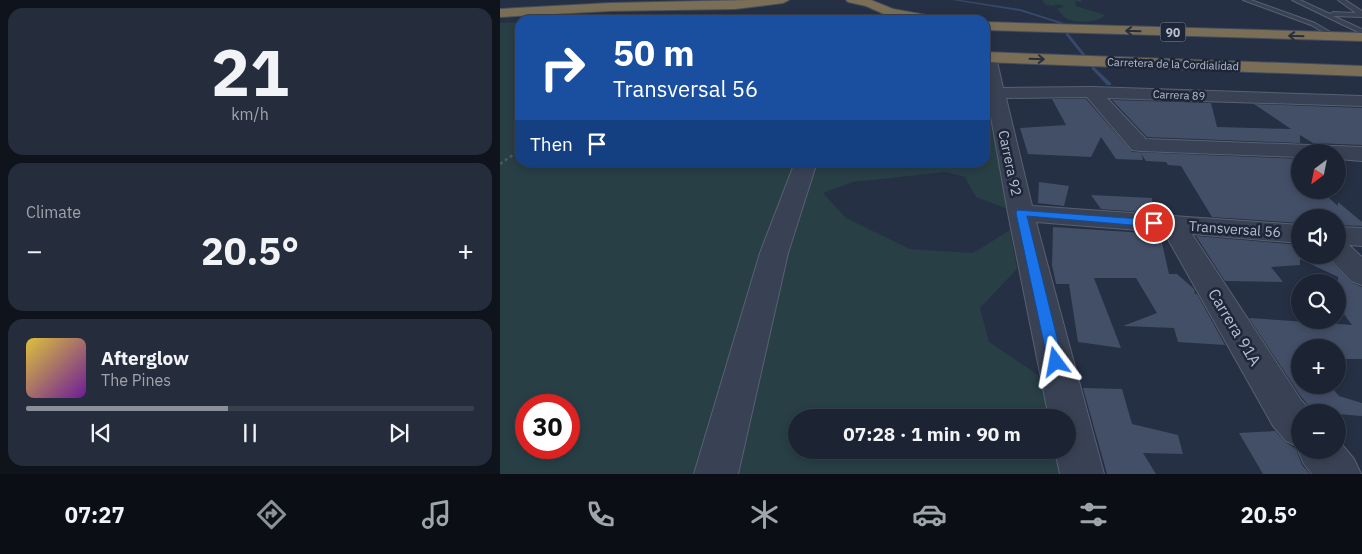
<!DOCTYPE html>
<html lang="en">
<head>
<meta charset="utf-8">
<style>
	:root { --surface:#1c2433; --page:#252c3b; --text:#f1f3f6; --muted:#a0a4ac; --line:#3a414e; --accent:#8c9099 }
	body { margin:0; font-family:"IBM Plex Sans",sans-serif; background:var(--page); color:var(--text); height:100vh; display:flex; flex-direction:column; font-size:19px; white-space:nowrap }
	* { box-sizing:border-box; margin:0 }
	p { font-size:16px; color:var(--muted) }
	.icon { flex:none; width:28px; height:28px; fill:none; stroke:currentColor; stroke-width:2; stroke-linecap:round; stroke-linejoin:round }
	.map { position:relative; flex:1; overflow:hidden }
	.details { display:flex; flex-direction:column; gap:8px; padding:8px; background:#0f141c; width:500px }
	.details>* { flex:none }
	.hud { position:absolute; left:15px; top:15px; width:475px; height:152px; border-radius:15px; box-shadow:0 2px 8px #0003,0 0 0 1px var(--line); background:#1a4fa0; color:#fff; overflow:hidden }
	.needle { width:32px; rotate:212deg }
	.tools { position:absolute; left:791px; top:144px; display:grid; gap:10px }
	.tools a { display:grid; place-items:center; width:55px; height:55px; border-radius:50%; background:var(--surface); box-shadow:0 2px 8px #0003,0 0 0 1px var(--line); font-size:25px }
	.speed { position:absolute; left:15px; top:394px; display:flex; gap:10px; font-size:25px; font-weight:700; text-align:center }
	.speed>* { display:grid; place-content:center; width:65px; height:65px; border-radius:50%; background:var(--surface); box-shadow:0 2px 8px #0003,0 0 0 1px var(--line); line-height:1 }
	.speed .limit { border:8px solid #d22; background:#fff; color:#111 }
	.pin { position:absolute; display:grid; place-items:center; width:42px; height:42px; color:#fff; margin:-21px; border:2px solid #fff; border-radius:50%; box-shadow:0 1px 5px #0007 }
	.me { position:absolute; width:55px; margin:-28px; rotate:347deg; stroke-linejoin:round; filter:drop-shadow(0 0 4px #0008) }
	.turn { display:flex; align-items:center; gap:18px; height:105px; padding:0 15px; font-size:22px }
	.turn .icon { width:65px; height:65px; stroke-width:2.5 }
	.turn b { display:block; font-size:35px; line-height:42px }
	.then { display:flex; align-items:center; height:48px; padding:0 15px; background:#0003; gap:10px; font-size:19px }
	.big { font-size:38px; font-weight:700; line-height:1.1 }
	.details .card { flex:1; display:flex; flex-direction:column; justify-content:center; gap:8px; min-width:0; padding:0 18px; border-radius:15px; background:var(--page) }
	.details .dial { align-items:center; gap:0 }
	.dial b { font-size:65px; line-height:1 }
	.song { display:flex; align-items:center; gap:15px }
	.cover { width:60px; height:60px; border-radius:8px; background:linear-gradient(135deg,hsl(50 70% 55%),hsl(280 70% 35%)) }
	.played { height:5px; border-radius:2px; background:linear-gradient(90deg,var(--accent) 45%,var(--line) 45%) }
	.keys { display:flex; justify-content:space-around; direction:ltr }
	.heat { display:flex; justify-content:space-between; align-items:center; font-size:28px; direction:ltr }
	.trip { position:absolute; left:288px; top:409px; width:288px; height:50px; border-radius:25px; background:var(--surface); box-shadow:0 2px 8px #0003,0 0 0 1px var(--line); font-weight:700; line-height:50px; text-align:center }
	.tab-bar { display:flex; height:80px; justify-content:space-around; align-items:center; background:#0b0e14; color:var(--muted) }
	.tab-bar .icon { width:35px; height:35px }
	.tab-bar .selected { color:var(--accent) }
	.tab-bar b { font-size:22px; color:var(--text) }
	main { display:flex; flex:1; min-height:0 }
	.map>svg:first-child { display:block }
</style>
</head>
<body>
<main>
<section class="details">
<div class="card dial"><b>21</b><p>km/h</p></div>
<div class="card"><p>Climate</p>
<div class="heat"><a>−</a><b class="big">20.5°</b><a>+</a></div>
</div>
<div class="card">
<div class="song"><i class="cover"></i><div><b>Afterglow</b><p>The Pines</p></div></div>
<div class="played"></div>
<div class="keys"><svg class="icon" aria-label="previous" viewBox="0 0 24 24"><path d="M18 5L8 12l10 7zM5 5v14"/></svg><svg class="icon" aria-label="pause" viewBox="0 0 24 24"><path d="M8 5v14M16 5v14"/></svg><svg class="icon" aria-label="next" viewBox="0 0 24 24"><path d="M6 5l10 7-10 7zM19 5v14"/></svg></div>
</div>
</section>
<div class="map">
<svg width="862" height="474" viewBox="0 0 862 474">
	<rect width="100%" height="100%" fill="#253044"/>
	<!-- green -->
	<path fill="#273f45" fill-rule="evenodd" d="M542,0H582L581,2L575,1L576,6L605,15C598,23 575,24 566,18C563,16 560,12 557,9L565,6L555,4V6L546,5Z
		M89,17L176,19L183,20H46Z
		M20,22V162H485V86L508,209L476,197L465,177L446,172L353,182L323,193L346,218L410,249L473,253L510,230L517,269L480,308L489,342L538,375L551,417L296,418V450H562L569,474H0V23ZM26,405H69V448H26Z"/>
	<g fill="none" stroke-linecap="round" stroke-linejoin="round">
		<!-- stream -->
		<path fill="#37496c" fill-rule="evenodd" d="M453,0H460L520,9L564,23L561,24L520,11Z
			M566,33H568L588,58V60H586L566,35Z
			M592,67H594L611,83V85H607L592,69Z"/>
	</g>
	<!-- building -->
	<path fill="#434f67" d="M552,99H586L632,152L800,159V190H820L838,206V202L862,222V226L838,225V218H800V223L712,217L681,166L668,165L666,162L646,161L641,154L643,160L616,159L601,137L591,157L528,154L520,128L566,125Z
		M612,100L711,103L717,127L791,129L754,104L862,108V145L813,143L800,135V143L647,137Z
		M539,182L569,186L564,206L538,203Z
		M591,195L652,198L653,213L601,209Z
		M553,227L660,234L669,274H677L694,289L695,294H697L725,345L678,342L674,328L623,326L657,313L636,278H594L621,348L578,342L569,284H556L552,265Z
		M696,236L800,245V255H824L850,282L862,287V359H838V348H800V385H830L839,396L862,403V416L814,412L800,395L749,318L852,325L838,306V277L800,259V265L771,267L783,282L725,281Z
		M583,388L622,389L632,424L678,435L683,454L643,453L656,474H607Z
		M775,431L785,442L796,449L802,465L810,474H763L739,433Z"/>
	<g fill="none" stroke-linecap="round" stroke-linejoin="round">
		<!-- lane casing -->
		<g stroke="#586071" stroke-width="2">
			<path id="lane" d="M743,0H751L815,23L839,37L833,38L811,25Z
				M792,0H800L830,14L833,12L856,13L838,0H845L862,11V17L833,16L862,29V34Z"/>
		</g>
		<!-- street casing -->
		<g stroke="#586071" stroke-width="2">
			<path id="street" d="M488,52L493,54L496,57L503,88L592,87L862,96V106L607,98L646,139L862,147V161L838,159V152H800V157L640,151L632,150L587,97L506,98L532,206L800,225V243L692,234L801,400L812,412H800V450H838V440L854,459L861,474H812L804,464L798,450L799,447L786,441L773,426L664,232L536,222L604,474H560L555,450H566V418H549L508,213L485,83V53Z
				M295,162H317L288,253L238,474H194L260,253Z
				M838,227L862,228V246L849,245L862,257V285L851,281L826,255H838Z"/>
		</g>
		<!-- highway casing -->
		<g stroke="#444d5e" stroke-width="2">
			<path id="highway" d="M249,0H289L283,3L235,9L110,11L0,17V9L110,3Z
				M346,0H371L393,9L432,16L438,20H412L386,15L366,6L348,2Z
				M485,22L862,33V41L485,30Z
				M485,52L862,66V76L485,62Z"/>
		</g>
		<!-- path -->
		<path stroke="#455c61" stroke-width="2.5" stroke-dasharray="3 3" stroke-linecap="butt" d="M0,164L20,150"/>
		<!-- lane -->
		<use href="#lane" fill="#394254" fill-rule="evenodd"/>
		<!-- street -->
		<use href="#street" fill="#394254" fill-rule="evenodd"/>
		<!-- highway -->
		<use href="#highway" fill="#7a6f56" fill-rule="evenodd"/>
	</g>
	<!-- one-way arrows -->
	<defs><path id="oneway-shaft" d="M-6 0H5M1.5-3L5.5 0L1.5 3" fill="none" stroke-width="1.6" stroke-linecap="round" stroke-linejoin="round" transform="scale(1.25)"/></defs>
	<g stroke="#272e3c">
		<use href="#oneway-shaft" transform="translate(633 31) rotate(-178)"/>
		<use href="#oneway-shaft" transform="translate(796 36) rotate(-178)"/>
		<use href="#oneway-shaft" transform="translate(537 59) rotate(2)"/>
	</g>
	<!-- route -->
	<path fill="#1a73e8" stroke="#114b97" d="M517,210L654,220L659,223L654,227L527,216L563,362L561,366L556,368L551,366L548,362L516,213Z"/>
	<g text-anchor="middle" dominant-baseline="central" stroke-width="5" stroke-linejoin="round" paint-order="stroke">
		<!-- far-street labels -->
		<g font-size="11" fill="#b7becd" stroke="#1e2739">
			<text transform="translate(673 64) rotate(2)">Carretera de la Cordialidad</text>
			<text transform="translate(679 95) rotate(2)">Carrera 89</text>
		</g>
		<!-- shield labels -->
		<rect fill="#1e2739" stroke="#8991a1" stroke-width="1" x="660.5" y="22.5" width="25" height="19" rx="4"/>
		<g font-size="12" font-weight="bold" fill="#b7becd">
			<text x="673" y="32">90</text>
		</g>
		<!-- street labels -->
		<g font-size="14" fill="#b7becd" stroke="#1e2739">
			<text transform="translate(510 163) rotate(78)">Carrera 92</text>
			<text transform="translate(735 229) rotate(4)">Transversal 56</text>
		</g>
		<!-- near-street labels -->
		<g font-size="16" fill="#b7becd" stroke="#1e2739">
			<text transform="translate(735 327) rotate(59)">Carrera 91A</text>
		</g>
	</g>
</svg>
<div class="tools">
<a><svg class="needle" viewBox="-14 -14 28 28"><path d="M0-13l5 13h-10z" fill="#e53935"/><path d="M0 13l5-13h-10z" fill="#a0a4ac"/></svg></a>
<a><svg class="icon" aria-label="sound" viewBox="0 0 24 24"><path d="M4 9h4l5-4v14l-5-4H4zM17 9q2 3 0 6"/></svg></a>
<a><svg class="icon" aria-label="search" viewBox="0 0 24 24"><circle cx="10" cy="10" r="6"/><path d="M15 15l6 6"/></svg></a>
<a>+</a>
<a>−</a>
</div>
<div class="speed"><div class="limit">30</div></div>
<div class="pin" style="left:654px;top:223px;background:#d93025"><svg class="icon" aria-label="arrive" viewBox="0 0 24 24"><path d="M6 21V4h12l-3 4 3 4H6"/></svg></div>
<svg class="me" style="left:556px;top:362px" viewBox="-20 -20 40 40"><path d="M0-17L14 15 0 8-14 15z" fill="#1a73e8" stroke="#fff" stroke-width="4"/></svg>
<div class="trip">07:28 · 1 min · 90 m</div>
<div class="hud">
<div class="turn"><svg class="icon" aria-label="right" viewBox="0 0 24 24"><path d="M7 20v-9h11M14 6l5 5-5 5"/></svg><div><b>50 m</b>Transversal 56</div></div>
<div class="then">Then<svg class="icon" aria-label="arrive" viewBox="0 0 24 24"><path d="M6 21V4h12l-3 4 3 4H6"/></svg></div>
</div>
</div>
</main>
<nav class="tab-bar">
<b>07:27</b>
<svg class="icon selected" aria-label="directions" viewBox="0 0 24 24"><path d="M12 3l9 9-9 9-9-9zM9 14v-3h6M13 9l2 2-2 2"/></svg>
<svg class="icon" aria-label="music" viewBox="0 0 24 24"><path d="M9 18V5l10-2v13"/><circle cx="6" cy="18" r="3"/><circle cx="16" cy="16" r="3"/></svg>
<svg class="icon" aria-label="phone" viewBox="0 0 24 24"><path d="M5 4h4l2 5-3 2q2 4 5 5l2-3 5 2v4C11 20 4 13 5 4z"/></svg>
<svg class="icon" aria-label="climate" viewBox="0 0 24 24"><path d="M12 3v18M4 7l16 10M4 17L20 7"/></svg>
<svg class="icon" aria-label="car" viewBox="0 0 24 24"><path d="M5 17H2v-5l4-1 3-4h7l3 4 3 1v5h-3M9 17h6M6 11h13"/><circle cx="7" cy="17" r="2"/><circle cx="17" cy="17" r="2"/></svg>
<svg class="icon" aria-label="filters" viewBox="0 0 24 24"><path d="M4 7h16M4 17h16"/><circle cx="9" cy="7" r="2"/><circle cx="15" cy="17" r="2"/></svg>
<b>20.5°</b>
</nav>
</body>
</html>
